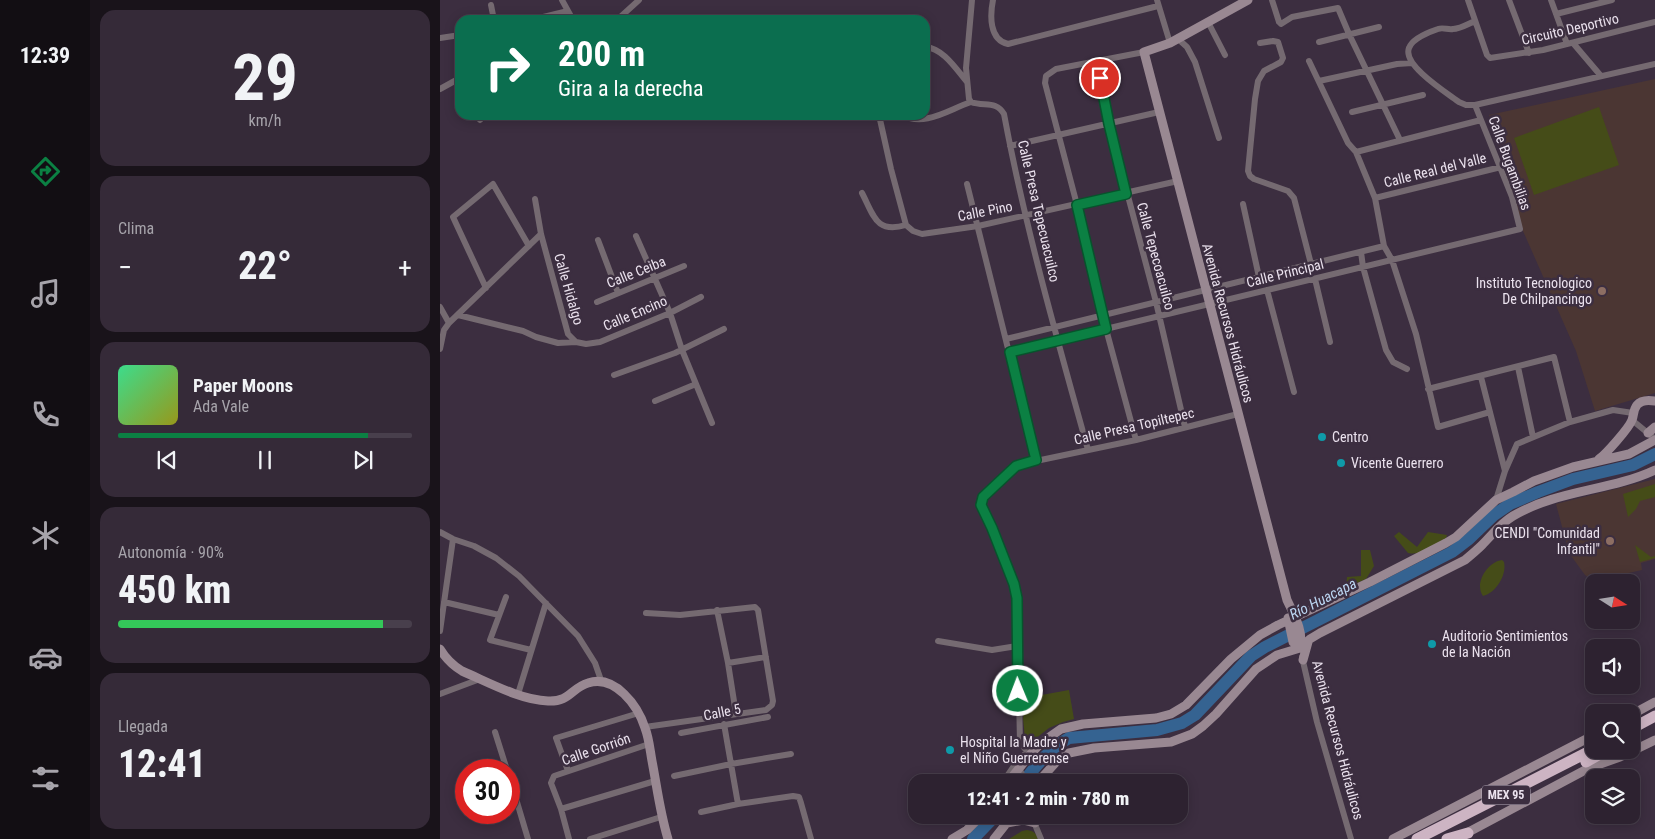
<!DOCTYPE html>
<html lang="es">
<head>
<meta charset="utf-8">
<style>
	:root { --surface:#2d2230; --page:#352a38; --text:#f1f3f6; --muted:#a7a4ab; --line:#483f4c; --accent:#0b8043 }
	body { margin:0; font-family:"Roboto Condensed",sans-serif; background:var(--page); color:var(--text); height:100vh; display:flex; flex-direction:column; font-size:19px; white-space:nowrap }
	* { box-sizing:border-box; margin:0 }
	p { font-size:16px; color:var(--muted) }
	.icon { flex:none; width:28px; height:28px; fill:none; stroke:currentColor; stroke-width:2; stroke-linecap:round; stroke-linejoin:round }
	.map { position:relative; flex:1; overflow:hidden }
	.panel { display:flex; flex-direction:column; gap:10px; padding:10px; background:#19131a; width:350px }
	.panel>* { flex:none }
	.guide { position:absolute; left:15px; top:15px; width:475px; height:105px; border-radius:15px; box-shadow:0 2px 12px #0003,0 0 0 1px var(--line); background:#0b6e4f; color:#fff; overflow:hidden }
	.needle { width:32px; rotate:102deg }
	.tools { position:absolute; left:1145px; top:574px; display:grid; gap:10px }
	.tools a { display:grid; place-items:center; width:55px; height:55px; border-radius:10px; background:var(--surface); box-shadow:0 2px 12px #0003,0 0 0 1px var(--line); font-size:25px }
	.speed { position:absolute; left:15px; top:759px; display:flex; gap:10px; font-size:25px; font-weight:700; text-align:center }
	.speed>* { display:grid; place-content:center; width:65px; height:65px; border-radius:50%; background:var(--surface); box-shadow:0 2px 12px #0003,0 0 0 1px var(--line); line-height:1 }
	.speed .limit { border:8px solid #d22; background:#fff; color:#111 }
	.pin { position:absolute; display:grid; place-items:center; width:42px; height:42px; color:#fff; margin:-21px; border:2px solid #fff; border-radius:50%; box-shadow:0 1px 5px #0007 }
	.me { position:absolute; width:55px; margin:-28px; rotate:359deg; stroke-linejoin:round; filter:drop-shadow(0 0 4px #0008) }
	.turn { display:flex; align-items:center; gap:18px; height:105px; padding:0 20px; font-size:22px }
	.turn .icon { width:65px; height:65px; stroke-width:2.5 }
	.turn b { display:block; font-size:35px; line-height:42px }
	.big { font-size:38px; font-weight:800; line-height:1.1 }
	.panel .tile { flex:1; display:flex; flex-direction:column; justify-content:center; gap:8px; min-width:0; padding:0 18px; border-radius:15px; background:var(--page) }
	.panel .dial { align-items:center; gap:0 }
	.dial b { font-size:65px; line-height:1 }
	.song { display:flex; align-items:center; gap:15px }
	.cover { width:60px; height:60px; border-radius:8px; background:linear-gradient(135deg,hsl(150 70% 55%),hsl(60 70% 35%)) }
	.played { height:5px; border-radius:2px; background:linear-gradient(90deg,var(--accent) 85%,var(--line) 85%) }
	.keys { display:flex; justify-content:space-around; direction:ltr }
	.heat { display:flex; justify-content:space-between; align-items:center; font-size:28px; direction:ltr }
	.charge { height:8px; border-radius:4px; background:linear-gradient(90deg,#34c759 90%,var(--line) 0) }
	.trip { position:absolute; left:468px; top:774px; width:280px; height:50px; border-radius:15px; background:var(--surface); box-shadow:0 2px 12px #0003,0 0 0 1px var(--line); font-weight:800; line-height:50px; text-align:center }
	main { display:flex; flex:1; min-height:0 }
	.menu { display:flex; flex-direction:column; width:90px; justify-content:space-around; align-items:center; background:#120e13; color:var(--muted) }
	.menu .icon { width:35px; height:35px }
	.menu .selected { color:var(--accent) }
	.menu b { font-size:22px; color:var(--text) }
	.map>svg:first-child { display:block }
</style>
</head>
<body>
<main>
<nav class="menu">
<b>12:39</b>
<svg class="icon selected" aria-label="directions" viewBox="0 0 24 24"><path d="M12 3l9 9-9 9-9-9zM9 14v-3h6M13 9l2 2-2 2"/></svg>
<svg class="icon" aria-label="music" viewBox="0 0 24 24"><path d="M9 18V5l10-2v13"/><circle cx="6" cy="18" r="3"/><circle cx="16" cy="16" r="3"/></svg>
<svg class="icon" aria-label="phone" viewBox="0 0 24 24"><path d="M5 4h4l2 5-3 2q2 4 5 5l2-3 5 2v4C11 20 4 13 5 4z"/></svg>
<svg class="icon" aria-label="climate" viewBox="0 0 24 24"><path d="M12 3v18M4 7l16 10M4 17L20 7"/></svg>
<svg class="icon" aria-label="car" viewBox="0 0 24 24"><path d="M5 17H2v-5l4-1 3-4h7l3 4 3 1v5h-3M9 17h6M6 11h13"/><circle cx="7" cy="17" r="2"/><circle cx="17" cy="17" r="2"/></svg>
<svg class="icon" aria-label="filters" viewBox="0 0 24 24"><path d="M4 7h16M4 17h16"/><circle cx="9" cy="7" r="2"/><circle cx="15" cy="17" r="2"/></svg>
</nav>
<section class="panel">
<div class="tile dial"><b>29</b><p>km/h</p></div>
<div class="tile"><p>Clima</p>
<div class="heat"><a>−</a><b class="big">22°</b><a>+</a></div>
</div>
<div class="tile">
<div class="song"><i class="cover"></i><div><b>Paper Moons</b><p>Ada Vale</p></div></div>
<div class="played"></div>
<div class="keys"><svg class="icon" aria-label="previous" viewBox="0 0 24 24"><path d="M18 5L8 12l10 7zM5 5v14"/></svg><svg class="icon" aria-label="pause" viewBox="0 0 24 24"><path d="M8 5v14M16 5v14"/></svg><svg class="icon" aria-label="next" viewBox="0 0 24 24"><path d="M6 5l10 7-10 7zM19 5v14"/></svg></div>
</div>
<div class="tile"><p>Autonomía · 90%</p><b class="big">450 km</b><div class="charge"></div></div>
<div class="tile"><p>Llegada</p><b class="big">12:41</b></div>
</section>
<div class="map">
<svg width="1215" height="839" viewBox="0 0 1215 839">
	<rect width="100%" height="100%" fill="#3c2e40"/>
	<!-- education -->
	<path fill="#4b3633" d="M1215,79V393L1155,411L1136,351L1083,231L1049,115Z
		M1215,479V559L1201,563L1202,570L1153,581L1145,575L1129,553L1116,504Z"/>
	<!-- green -->
	<path fill="#454c18" d="M1159,107L1179,165L1094,195L1074,138Z
		M1215,484V497L1200,501L1196,509L1188,517L1183,494Z
		M959,532L977,547L988,532L1007,535L1006,538C995,545 982,556 968,553L954,536Z
		M1195,545L1211,557L1215,556V558L1200,562Z
		M921,550H930L934,566L926,579L906,588L907,577L921,576Z
		M1062,560L1064,562C1067,575 1056,593 1043,596C1034,584 1047,562 1062,560Z
		M629,690L634,719L623,722L609,728L595,739H585L583,718L585,708L595,705L596,696Z
		M587,830C594,831 596,833 598,839H569L582,831Z"/>
	<g fill="none" stroke-linecap="round" stroke-linejoin="round">
		<!-- river -->
		<path stroke="#356391" stroke-width="12" d="M583,782C597,765 609,749 629,738L717,730L742,723L755,715L811,656L825,647L1012,552L1029,539L1054,515L1070,504L1098,492L1133,479L1193,465L1215,454
			M533,839L556,815"/>
		<!-- street -->
		<path stroke="#756a71" stroke-width="6" d="M122,0L133,20
			M532,0L526,68L529,99L531,102C544,107 556,100 564,114C585,227 617,338 648,450
			M553,0C550,15 549,40 568,44L718,6
			M717,0L730,43
			M832,0L839,22L841,24L852,17L898,8L909,34L960,140
			M1028,0L1047,55L1050,58L1103,50L1215,22
			M1069,0L1089,53
			M1111,0L1127,44
			M51,5L54,20
			M1116,14L1172,0
			M91,20L128,11
			M177,20L199,0
			M1035,21C1028,24 1020,29 1013,29C1008,30 1003,27 998,29C989,32 972,39 969,48C962,65 1007,93 1019,102L1026,105H1035L1215,64
			M768,22L785,55
			M0,38L20,35
			M737,38L747,47L755,62L779,138
			M879,42L939,27
			M820,43L833,41L838,42L843,58L841,62L824,71L818,81L815,99L808,171L810,176L814,179L848,191L854,198L871,264
			M1133,43L1161,76
			M485,47C503,48 516,69 527,82
			M869,61L908,143L916,152L935,198L944,246L952,260L976,334L998,427L1050,412
			M657,62L669,124L716,302L745,427
			M879,81L957,64L972,63
			M0,89L20,78
			M912,112L983,95
			M439,115L451,169L466,225L473,231L482,234L538,226L738,181
			M461,115C486,127 507,110 531,102
			M40,120L45,115
			M570,146L719,112
			M916,152L1041,120
			M527,184L596,461
			M422,193C434,216 436,234 466,225
			M935,198L1061,167
			M95,199L101,234L128,334L136,342
			M803,204L819,277
			M196,236L230,313L242,350L272,423
			M158,240L178,293
			M921,252L923,267L946,350L953,362L967,369
			M875,279L890,342
			M46,288L13,217L53,184L89,246
			M827,290L854,392
			M157,302L244,266
			M0,307L9,323
			M18,315L83,331L96,337L118,343L136,342L146,344L160,342L230,313L261,297
			M566,339L944,246
			M0,349L4,330L9,323L101,234
			M570,352L1080,229L1072,197L1035,105
			M1078,367L1093,437
			M174,375L235,353L284,329
			M1041,377L1065,471
			M988,389L1114,357L1130,422
			M215,401L256,384
			M1192,420L1215,439
			M696,440L666,329L637,205L605,83L606,76L616,69L704,52
			M1056,500L1065,471L1077,444L1130,422L1173,410L1193,413
			M0,532L13,539L34,546L56,558L79,576L138,636L155,663L162,683
			M66,597L50,640L91,650
			M4,602L59,615
			M277,610L288,663L296,714
			M0,631L13,539
			M498,641L552,650L577,646
			M862,657L877,722L911,839
			M288,663L326,657
			M0,694L40,679
			M78,694L106,603
			M284,724L298,804
			M205,727L326,710L332,705L333,701L318,610L315,607L240,615L206,613
			M55,732L67,770
			M241,733L328,717
			M587,751L580,743L577,598L574,584L552,528L541,505V500L543,497L576,467L596,461L696,440L798,414
			M578,766L586,782
			M128,771L116,738L199,713
			M69,775L88,839
			M234,776L291,764L351,754
			M563,782L576,763L598,741
			M121,809L215,781
			M261,812L298,804L353,796L359,797L361,803L371,839
			M591,815L601,839
			M129,839L121,809L111,783L114,776L209,744
			M150,839L221,817"/>
		<!-- secondary -->
		<path stroke="#998892" stroke-width="9" d="M808,0L730,43L704,52L847,600C854,615 864,631 860,648
			M1208,433L1215,427
			M1159,459C1166,454 1189,428 1192,420C1194,415 1193,410 1197,405C1201,400 1209,400 1215,401
			M848,618L853,642L860,648
			M0,649C6,659 12,665 22,671C48,682 80,700 108,701C130,702 131,688 148,683C175,674 198,706 205,728C209,738 210,750 212,761C217,787 220,813 228,839
			M863,660L868,642
			M1191,715L1215,702
			M568,782L589,756L601,743L621,729L643,724L716,718L731,714L746,705L791,659L820,635L838,625L930,582L1006,543L1016,537L1056,500L1073,492L1094,481L1133,467L1189,454L1215,440
			M598,782L617,761L629,753L654,748L731,742L752,734L763,726L776,714L816,669L837,655L860,648L870,639L880,633L1025,560C1031,555 1037,550 1042,545C1052,535 1061,523 1073,516C1117,490 1170,491 1215,470
			M567,823L583,820L595,823
			M1023,835L1149,768L1180,757L1215,740
			M512,839L527,830L542,815
			M554,839L573,815
			M953,839L1154,735"/>
		<!-- highway -->
		<path stroke="#cdb4c3" stroke-width="11" d="M1191,729L1215,716
			M1146,762L1167,750
			M977,839L1154,749
			M1007,839L1028,833"/>
	</g>
	<g fill="none" stroke-linecap="round" stroke-linejoin="round">
		<!-- route casing -->
		<g stroke="#07532c" stroke-width="12">
			<path id="route" d="M578,691L577,598L574,584L552,528L541,505L543,497L576,466L596,460L570,352L666,329L637,205L686,194L669,124L660,78"/>
		</g>
		<!-- route -->
		<use href="#route" stroke="#0b8043" stroke-width="9"/>
	</g>
	<!-- markers -->
	<g fill="#8d6e63" stroke="#3c2e40" stroke-width="2">
		<circle cx="1162" cy="291" r="5"/>
		<circle cx="1170" cy="541" r="5"/>
	</g>
	<g fill="#0f9aa8" stroke="#3c2e40" stroke-width="2">
		<circle cx="882" cy="437" r="5"/>
		<circle cx="901" cy="463" r="5"/>
		<circle cx="992" cy="644" r="5"/>
		<circle cx="510" cy="750" r="5"/>
	</g>
	<g text-anchor="middle" dominant-baseline="central" stroke-width="5" stroke-linejoin="round" paint-order="stroke">
		<!-- shield labels -->
		<rect fill="#3c2e40" stroke="#b6acba" stroke-width="1" x="1042" y="785.5" width="48" height="19" rx="4"/>
		<g font-size="12" font-weight="bold" fill="#ebe2ee">
			<text x="1066" y="795">MEX 95</text>
		</g>
		<!-- street labels -->
		<g font-size="14" fill="#ebe2ee" stroke="#3c2e40">
			<text transform="translate(1130 29) rotate(-13)">Circuito Deportivo</text>
			<text transform="translate(1070 163) rotate(70)">Calle Bugambilias</text>
			<text transform="translate(995 170) rotate(-14)">Calle Real del Valle</text>
			<text transform="translate(545 211) rotate(-11)">Calle Pino</text>
			<text transform="translate(599 211) rotate(77)">Calle Presa Tepecuacuilco</text>
			<text transform="translate(716 256) rotate(75)">Calle Tepecoacuilco</text>
			<text transform="translate(196 272) rotate(-22)">Calle Ceiba</text>
			<text transform="translate(845 273) rotate(-14)">Calle Principal</text>
			<text transform="translate(129 289) rotate(74)">Calle Hidalgo</text>
			<text transform="translate(195 313) rotate(-23)">Calle Encino</text>
			<text transform="translate(788 323) rotate(75)">Avenida Recursos Hidráulicos</text>
			<text transform="translate(694 426) rotate(-13)">Calle Presa Topiltepec</text>
			<text transform="translate(282 712) rotate(-11)">Calle 5</text>
			<text transform="translate(898 740) rotate(75)">Avenida Recursos Hidráulicos</text>
			<text transform="translate(156 749) rotate(-19)">Calle Gorrión</text>
		</g>
		<!-- poi labels -->
		<g font-size="14" fill="#ebe2ee" stroke="#3c2e40" text-anchor="start">
			<text x="1152" y="283" text-anchor="end">Instituto Tecnologico<tspan x="1152" dy="16">De Chilpancingo</tspan></text>
			<text x="892" y="437">Centro</text>
			<text x="911" y="463">Vicente Guerrero</text>
			<text x="1160" y="533" text-anchor="end">CENDI "Comunidad<tspan x="1160" dy="16">Infantil"</tspan></text>
			<text x="1002" y="636">Auditorio Sentimientos<tspan x="1002" dy="16">de la Nación</tspan></text>
			<text x="520" y="742">Hospital la Madre y<tspan x="520" dy="16">el Niño Guerrerense</tspan></text>
		</g>
		<!-- water labels -->
		<g font-size="15" font-style="italic" fill="#bcd6f2" stroke="#3c2e40">
			<text transform="translate(883 599) rotate(-27)">Río Huacapa</text>
		</g>
	</g>
</svg>
<div class="tools">
<a><svg class="needle" viewBox="-14 -14 28 28"><path d="M0-13l5 13h-10z" fill="#e53935"/><path d="M0 13l5-13h-10z" fill="#a7a4ab"/></svg></a>
<a><svg class="icon" aria-label="sound" viewBox="0 0 24 24"><path d="M4 9h4l5-4v14l-5-4H4zM17 9q2 3 0 6"/></svg></a>
<a><svg class="icon" aria-label="search" viewBox="0 0 24 24"><circle cx="10" cy="10" r="6"/><path d="M15 15l6 6"/></svg></a>
<a><svg class="icon" aria-label="layers" viewBox="0 0 24 24"><path d="M12 4l9 5-9 5-9-5zM3 14l9 5 9-5"/></svg></a>
</div>
<div class="speed"><div class="limit">30</div></div>
<div class="pin" style="left:660px;top:78px;background:#d93025"><svg class="icon" aria-label="arrive" viewBox="0 0 24 24"><path d="M6 21V4h12l-3 4 3 4H6"/></svg></div>
<svg class="me" style="left:578px;top:691px" viewBox="-20 -20 40 40"><circle r="17" fill="#0b8043" stroke="#fff" stroke-width="3"/><path d="M0-11L8 9 0 5-8 9z" fill="#fff"/></svg>
<div class="trip">12:41 · 2 min · 780 m</div>
<div class="guide">
<div class="turn"><svg class="icon" aria-label="right" viewBox="0 0 24 24"><path d="M7 20v-9h11M14 6l5 5-5 5"/></svg><div><b>200 m</b>Gira a la derecha</div></div>
</div>
</div>
</main>
</body>
</html>
